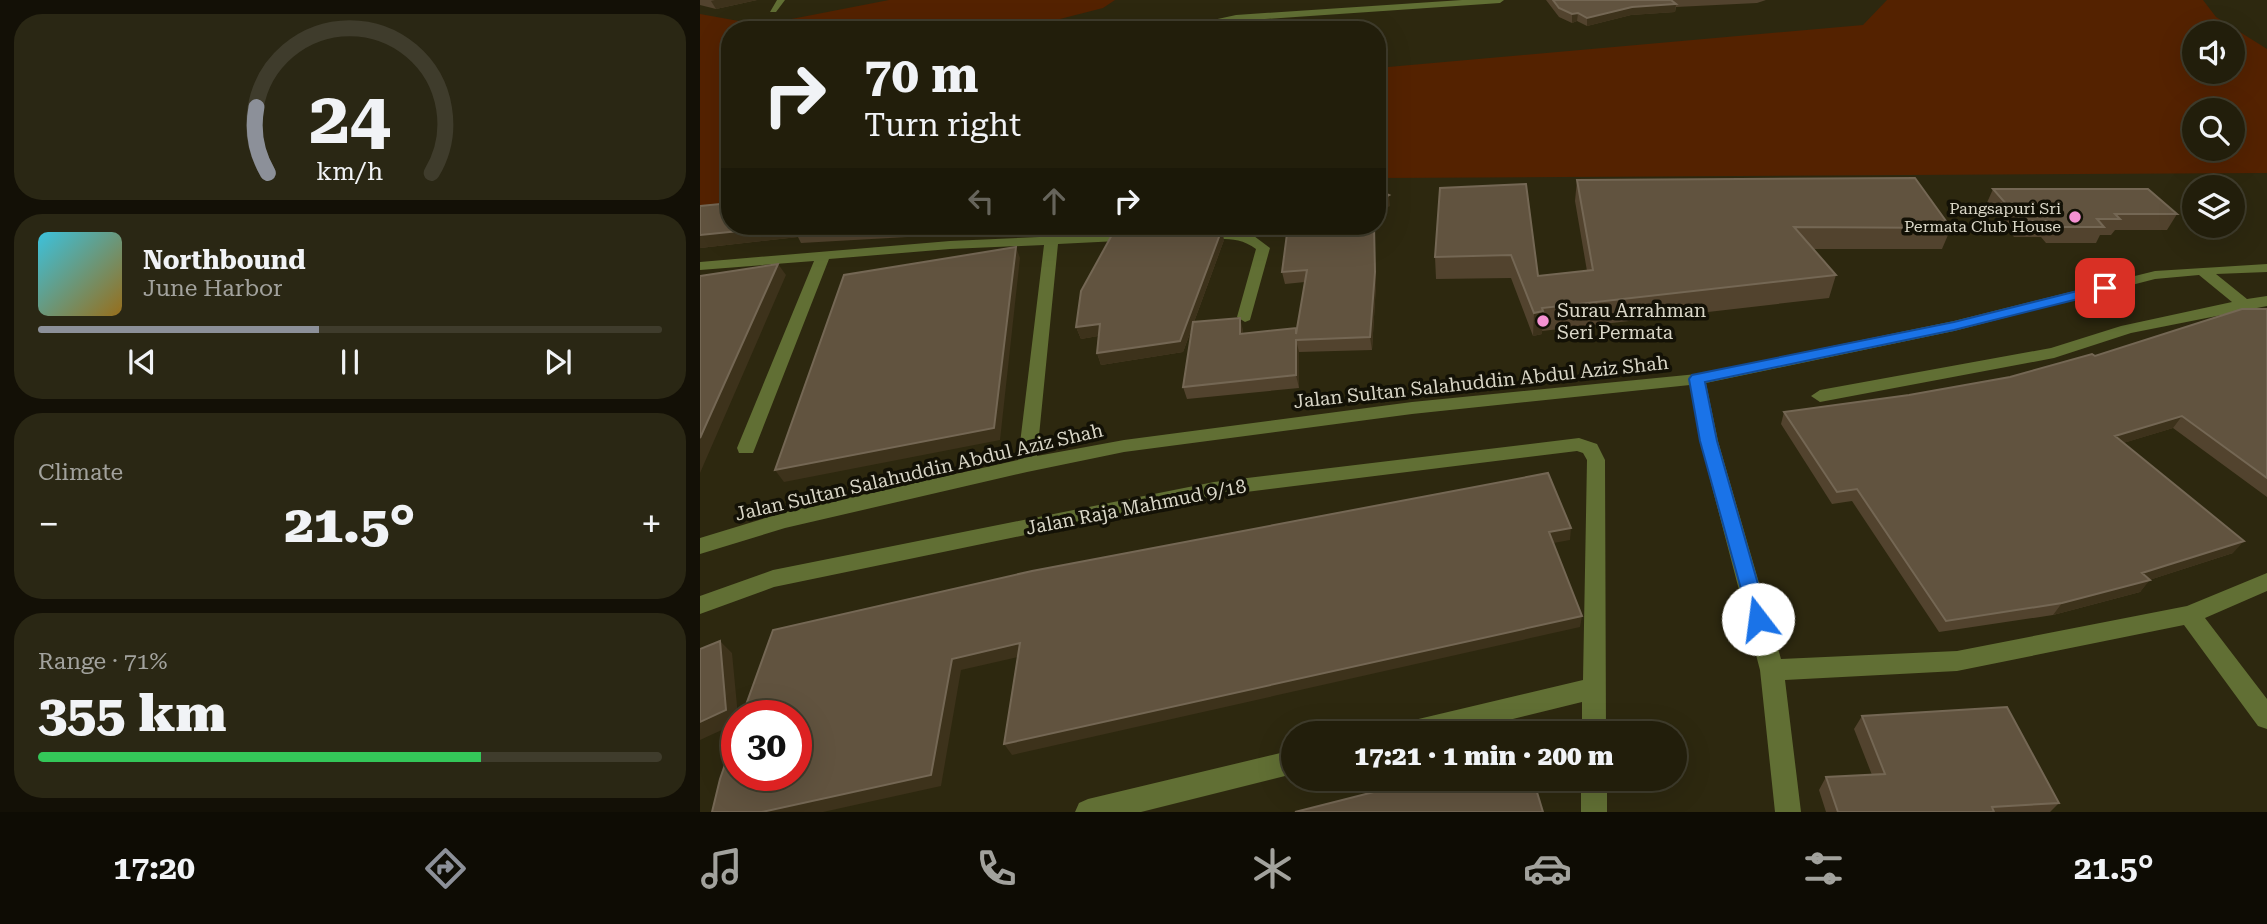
<!DOCTYPE html>
<html lang="en">
<head>
<meta charset="utf-8">
<style>
	:root { --surface:#221e0b; --page:#2a2714; --text:#f1f3f6; --muted:#a2a29d; --line:#3f3c2c; --accent:#8c9099 }
	body { margin:0; font-family:"Roboto Serif",serif; background:var(--page); color:var(--text); height:100vh; display:flex; flex-direction:column; font-size:26px; white-space:nowrap }
	* { box-sizing:border-box; margin:0 }
	p { font-size:23px; color:var(--muted) }
	.icon { flex:none; width:38px; height:38px; fill:none; stroke:currentColor; stroke-width:2; stroke-linecap:round; stroke-linejoin:round }
	.map { position:relative; flex:1; overflow:hidden }
	.drawer { display:flex; flex-direction:column; gap:14px; padding:14px; background:#131006; width:700px }
	.drawer>* { flex:none }
	.hud { position:absolute; left:21px; top:21px; width:665px; height:214px; border-radius:28px; box-shadow:0 7px 28px #0002,0 0 0 2px var(--line); background:#221e0b; color:var(--text); overflow:hidden }
	.fabs { position:absolute; left:1482px; top:21px; display:grid; gap:14px }
	.fabs a { display:grid; place-items:center; width:63px; height:63px; border-radius:50%; background:var(--surface); box-shadow:0 7px 28px #0002,0 0 0 2px var(--line); font-size:35px }
	.speed { position:absolute; left:21px; top:700px; display:flex; gap:14px; font-size:35px; font-weight:700; text-align:center }
	.speed>* { display:grid; place-content:center; width:91px; height:91px; border-radius:50%; background:var(--surface); box-shadow:0 7px 28px #0002,0 0 0 2px var(--line); line-height:1 }
	.speed .limit { border:10px solid #d22; background:#fff; color:#111 }
	.pin { position:absolute; display:grid; place-items:center; width:60px; height:60px; color:#fff; margin:-30px; border-radius:14px; box-shadow:0 4px 10px #0006 }
	.me { position:absolute; width:77px; margin:-38px; rotate:345deg; stroke-linejoin:round; filter:drop-shadow(0 0 5px #0008) }
	.turn { display:flex; align-items:center; gap:24px; height:147px; padding:0 28px; font-size:32px }
	.turn .icon { width:91px; height:91px; stroke-width:2.5 }
	.turn b { display:block; font-size:49px; line-height:60px }
	.lanes { display:flex; align-items:center; height:66px; padding:0 28px; background:#0003; justify-content:center; gap:35px; direction:ltr }
	.lanes .off { opacity:.35 }
	.big { font-size:52px; font-weight:800; line-height:1.1 }
	.drawer .tile { flex:1; display:flex; flex-direction:column; justify-content:center; gap:10px; min-width:0; padding:0 24px; border-radius:28px; background:var(--page) }
	.drawer .dial { align-items:center; gap:0 }
	.dial svg { height:182px; overflow:visible; fill:none; stroke:var(--line); stroke-width:7; stroke-linecap:round; text-anchor:middle }
	.dial text { fill:var(--text); stroke:none }
	.song { display:flex; align-items:center; gap:21px }
	.cover { width:84px; height:84px; border-radius:10px; background:linear-gradient(135deg,hsl(190 70% 55%),hsl(40 70% 35%)) }
	.played { height:7px; border-radius:4px; background:linear-gradient(90deg,var(--accent) 45%,var(--line) 45%) }
	.keys { display:flex; justify-content:space-around; direction:ltr }
	.heat { display:flex; justify-content:space-between; align-items:center; font-size:38px; direction:ltr }
	.charge { height:10px; border-radius:5px; background:linear-gradient(90deg,#34c759 71%,var(--line) 0) }
	.trip { position:absolute; left:581px; top:721px; width:406px; height:70px; border-radius:35px; background:var(--surface); box-shadow:0 7px 28px #0002,0 0 0 2px var(--line); font-weight:800; line-height:70px; text-align:center }
	.tab-bar { display:flex; height:112px; justify-content:space-around; align-items:center; background:#0e0c04; color:var(--muted) }
	.tab-bar .icon { width:49px; height:49px }
	.tab-bar .on { color:var(--accent) }
	.tab-bar b { font-size:32px; color:var(--text) }
	main { display:flex; flex:1; min-height:0 }
	.map>svg:first-child { display:block }
</style>
</head>
<body>
<main>
<section class="drawer">
<div class="tile dial"><svg viewBox="0 0 100 80">
<path d="M14 69A42 42 0 1 1 86 69"/>
<path d="M14 69A42 42 0 0 1 9 40" stroke="#8c9099"/>
<text x="50" y="56" font-size="32" font-weight="700">24</text>
<text x="50" y="72" font-size="11">km/h</text>
</svg></div>
<div class="tile">
<div class="song"><i class="cover"></i><div><b>Northbound</b><p>June Harbor</p></div></div>
<div class="played"></div>
<div class="keys"><svg class="icon" aria-label="previous" viewBox="0 0 24 24"><path d="M18 5L8 12l10 7zM5 5v14"/></svg><svg class="icon" aria-label="pause" viewBox="0 0 24 24"><path d="M8 5v14M16 5v14"/></svg><svg class="icon" aria-label="next" viewBox="0 0 24 24"><path d="M6 5l10 7-10 7zM19 5v14"/></svg></div>
</div>
<div class="tile"><p>Climate</p>
<div class="heat"><a>−</a><b class="big">21.5°</b><a>+</a></div>
</div>
<div class="tile"><p>Range · 71%</p><b class="big">355 km</b><div class="charge"></div></div>
</section>
<div class="map">
<svg width="1567" height="812" viewBox="0 0 1567 812">
	<rect width="100%" height="100%" fill="#2d280f"/>
	<!-- green -->
	<path fill="#542200" fill-rule="evenodd" d="M189,0H415L403,8L317,30H30V212L0,215V14L61,25Z
		M1187,0H1503L1516,17L1567,49V173L677,178V68L1163,25ZM1494,33H1533V72H1494ZM1494,110H1533V149H1494Z"/>
	<g fill="none" stroke-linecap="round" stroke-linejoin="round">
		<!-- minor -->
		<path fill="#616f34" fill-rule="evenodd" d="M77,0H85L76,12H70Z
			M762,0H804L800,3L536,21L487,30H467L536,15Z
			M517,229L554,236L570,248L550,320L545,322L537,317L556,249C533,231 506,245 492,234L499,230Z
			M433,233L438,234V240L358,244L337,456L424,440L712,402L997,374L1254,321L1455,271L1567,264V272L1516,274L1547,299L1567,296V306L1431,333L1354,358L1120,402L1111,396L1120,390L1351,348L1421,326L1532,302L1499,275L1455,279L1254,331L1006,383L1018,441L1081,659L1257,651L1487,606L1567,573V591L1505,618L1567,699V729L1558,726L1484,625L1257,671L1085,680L1101,812H1075L1060,670L1000,441L990,385L712,414L424,452L327,472L85,528L0,554V538L85,512L318,460L344,245L250,249L129,259L55,448L53,453H39L37,448L114,261L0,270V262L250,241Z
			M879,438L897,444L905,460L906,733H882V702L756,733H698L701,725L710,721L883,680L887,460L883,453L877,451L514,496L74,587L0,614V596L73,570L514,482Z
			M593,750V774L441,812H375L379,803L388,799Z
			M881,779H907V812H881Z"/>
	</g>
	<!-- wall -->
	<path fill="#52432e" d="M0,0H57L16,9L0,5Z
		M846,0H1066L1057,3L976,7L975,12L931,15L887,26L877,21L872,23L859,17Z
		M877,180L1251,228L1242,249H1113L1136,275L1129,298L842,331V334L833,336L811,278L736,279L735,257L740,188L838,276L887,271L875,201Z
		M1293,189L1477,214L1467,230H1415L1411,235H1400L1396,243H1346L1341,237H1314L1286,205Z
		M0,206L30,226H401L101,243L98,237L0,248Z
		M422,226H530L424,231Z
		M588,226L676,284L672,350L599,352V388L487,399L483,387L492,328L483,352L401,365L397,353L398,336L381,339L376,327L524,240L494,322L543,330V334L597,331L605,282L585,284L582,272Z
		M1567,309V497L1473,428L1423,443L1533,553L1449,580L1440,592L1353,615L1239,632L1152,501L1132,504L1081,424L1084,412L1209,395L1310,377L1395,356Z
		M1162,716L1359,803L1350,812H1126L1119,790L1126,777L1172,775L1154,729Z"/>
	<!-- shaded-wall -->
	<path fill="#3d321b" d="M15,0H57L16,9L11,1Z
		M976,4L975,12L931,15L887,26V18L932,7Z
		M878,13L877,21L872,23V14Z
		M689,195L690,206L677,213V201Z
		M93,226L94,231L98,237L0,248V235Z
		M674,226L676,284L672,350L670,337Z
		M522,229L524,240L483,352L401,365L397,353Z
		M316,247L320,258L300,440L84,482L75,470Z
		M78,264L86,275L0,473V438Z
		M843,311L842,334L833,336L834,313Z
		M540,318L543,330V346L540,334Z
		M400,324L404,335L381,339L376,327Z
		M596,340L599,352V388L596,375Z
		M1482,416L1473,428L1407,448L1415,436Z
		M871,528L870,540L848,544L849,532Z
		M1544,541L1533,553L1443,582L1450,580L1440,592L1353,615L1362,603L1442,573Z
		M882,616L880,627L312,755L304,744Z
		M20,641L32,653L38,716H37V723L0,740V722Z
		M320,643L327,655L261,670L241,786L123,812H62L252,659Z"/>
	<!-- building -->
	<path fill="#61533f" stroke="#746754" stroke-width="2" d="M853,0H971L976,4L932,7L887,18L878,13L872,14L859,8Z
		M1215,178L1251,228L1094,227L1136,275L842,308L843,311L834,313L811,255L735,257L740,188L826,184L838,276L893,270L877,180Z
		M1293,189H1448L1477,214H1415L1420,219H1397L1404,227H1354L1349,221H1321Z
		M677,190L689,195L677,201Z
		M30,203V226H90L0,235V206Z
		M93,226H187L94,231Z
		M588,226H674L675,272L670,337L596,340V375L483,387L493,322L540,318V334L596,328V334L607,270L582,272Z
		M522,229L480,341L397,353L400,324L376,327L381,291L413,233Z
		M316,247L294,428L75,470L144,275Z
		M78,264L0,438V276Z
		M1542,309H1567V478L1482,416L1415,436L1544,541L1442,573L1450,580L1362,603L1246,621L1157,489L1137,492L1084,412L1209,395L1310,377L1392,354L1395,356Z
		M848,473L871,528L849,532L882,616L304,744L320,643L252,659L231,775L62,812H12L20,779L37,730V775H96V716H42L73,630L332,571Z
		M20,641L26,710L0,722V649Z
		M1307,707L1359,803L1292,807L1294,812H1138L1126,777L1185,774L1162,716Z
		M725,779H833L843,812H595Z"/>
	<!-- route -->
	<path fill="#1a73e8" stroke="#114b97" stroke-width="2" d="M1405,284L1412,288L1410,291L1254,330L1005,382L1017,441L1068,619L1065,625L1058,628L1051,625L1000,441L989,379L992,375L1254,322Z"/>
	<!-- markers -->
	<g fill="#f591d2" stroke="#131106" stroke-width="2.5">
		<circle cx="1375" cy="217" r="7"/>
		<circle cx="843" cy="321" r="7"/>
	</g>
	<g text-anchor="middle" dominant-baseline="central" stroke-width="7" stroke-linejoin="round" paint-order="stroke">
		<!-- far-poi labels -->
		<g font-size="16" fill="#d9d6c7" stroke="#131106" text-anchor="end">
			<text x="1361" y="208">Pangsapuri Sri<tspan x="1361" dy="18">Permata Club House</tspan></text>
		</g>
		<!-- poi labels -->
		<g font-size="19" fill="#d9d6c7" stroke="#131106" text-anchor="start">
			<text x="857" y="310">Surau Arrahman<tspan x="857" dy="22">Seri Permata</tspan></text>
		</g>
		<!-- street labels -->
		<g font-size="19" fill="#d9d6c7" stroke="#131106">
			<text transform="translate(781 382) rotate(-6)">Jalan Sultan Salahuddin Abdul Aziz Shah</text>
			<text transform="translate(219 472) rotate(-13)">Jalan Sultan Salahuddin Abdul Aziz Shah</text>
			<text transform="translate(436 507) rotate(-11)">Jalan Raja Mahmud 9/18</text>
		</g>
	</g>
</svg>
<div class="fabs">
<a><svg class="icon" aria-label="sound" viewBox="0 0 24 24"><path d="M4 9h4l5-4v14l-5-4H4zM17 9q2 3 0 6"/></svg></a>
<a><svg class="icon" aria-label="search" viewBox="0 0 24 24"><circle cx="10" cy="10" r="6"/><path d="M15 15l6 6"/></svg></a>
<a><svg class="icon" aria-label="layers" viewBox="0 0 24 24"><path d="M12 4l9 5-9 5-9-5zM3 14l9 5 9-5"/></svg></a>
</div>
<div class="speed"><div class="limit">30</div></div>
<div class="pin" style="left:1405px;top:288px;background:#d93025"><svg class="icon" aria-label="arrive" viewBox="0 0 24 24"><path d="M6 21V4h12l-3 4 3 4H6"/></svg></div>
<svg class="me" style="left:1058px;top:619px" viewBox="-20 -20 40 40"><circle r="19" fill="#fff"/><path d="M0-13L10 11 0 6-10 11z" fill="#1a73e8"/></svg>
<div class="trip">17:21 · 1 min · 200 m</div>
<div class="hud">
<div class="turn"><svg class="icon" aria-label="right" viewBox="0 0 24 24"><path d="M7 20v-9h11M14 6l5 5-5 5"/></svg><div><b>70 m</b>Turn right</div></div>
<div class="lanes"><svg class="icon off" aria-label="left" viewBox="0 0 24 24"><path d="M17 20v-9H6M10 6l-5 5 5 5"/></svg><svg class="icon off" aria-label="ahead" viewBox="0 0 24 24"><path d="M12 20V5M6 11l6-6 6 6"/></svg><svg class="icon" aria-label="right" viewBox="0 0 24 24"><path d="M7 20v-9h11M14 6l5 5-5 5"/></svg></div>
</div>
</div>
</main>
<nav class="tab-bar">
<b>17:20</b>
<svg class="icon on" aria-label="directions" viewBox="0 0 24 24"><path d="M12 3l9 9-9 9-9-9zM9 14v-3h6M13 9l2 2-2 2"/></svg>
<svg class="icon" aria-label="music" viewBox="0 0 24 24"><path d="M9 18V5l10-2v13"/><circle cx="6" cy="18" r="3"/><circle cx="16" cy="16" r="3"/></svg>
<svg class="icon" aria-label="phone" viewBox="0 0 24 24"><path d="M5 4h4l2 5-3 2q2 4 5 5l2-3 5 2v4C11 20 4 13 5 4z"/></svg>
<svg class="icon" aria-label="climate" viewBox="0 0 24 24"><path d="M12 3v18M4 7l16 10M4 17L20 7"/></svg>
<svg class="icon" aria-label="car" viewBox="0 0 24 24"><path d="M5 17H2v-5l4-1 3-4h7l3 4 3 1v5h-3M9 17h6M6 11h13"/><circle cx="7" cy="17" r="2"/><circle cx="17" cy="17" r="2"/></svg>
<svg class="icon" aria-label="filters" viewBox="0 0 24 24"><path d="M4 7h16M4 17h16"/><circle cx="9" cy="7" r="2"/><circle cx="15" cy="17" r="2"/></svg>
<b>21.5°</b>
</nav>
</body>
</html>
